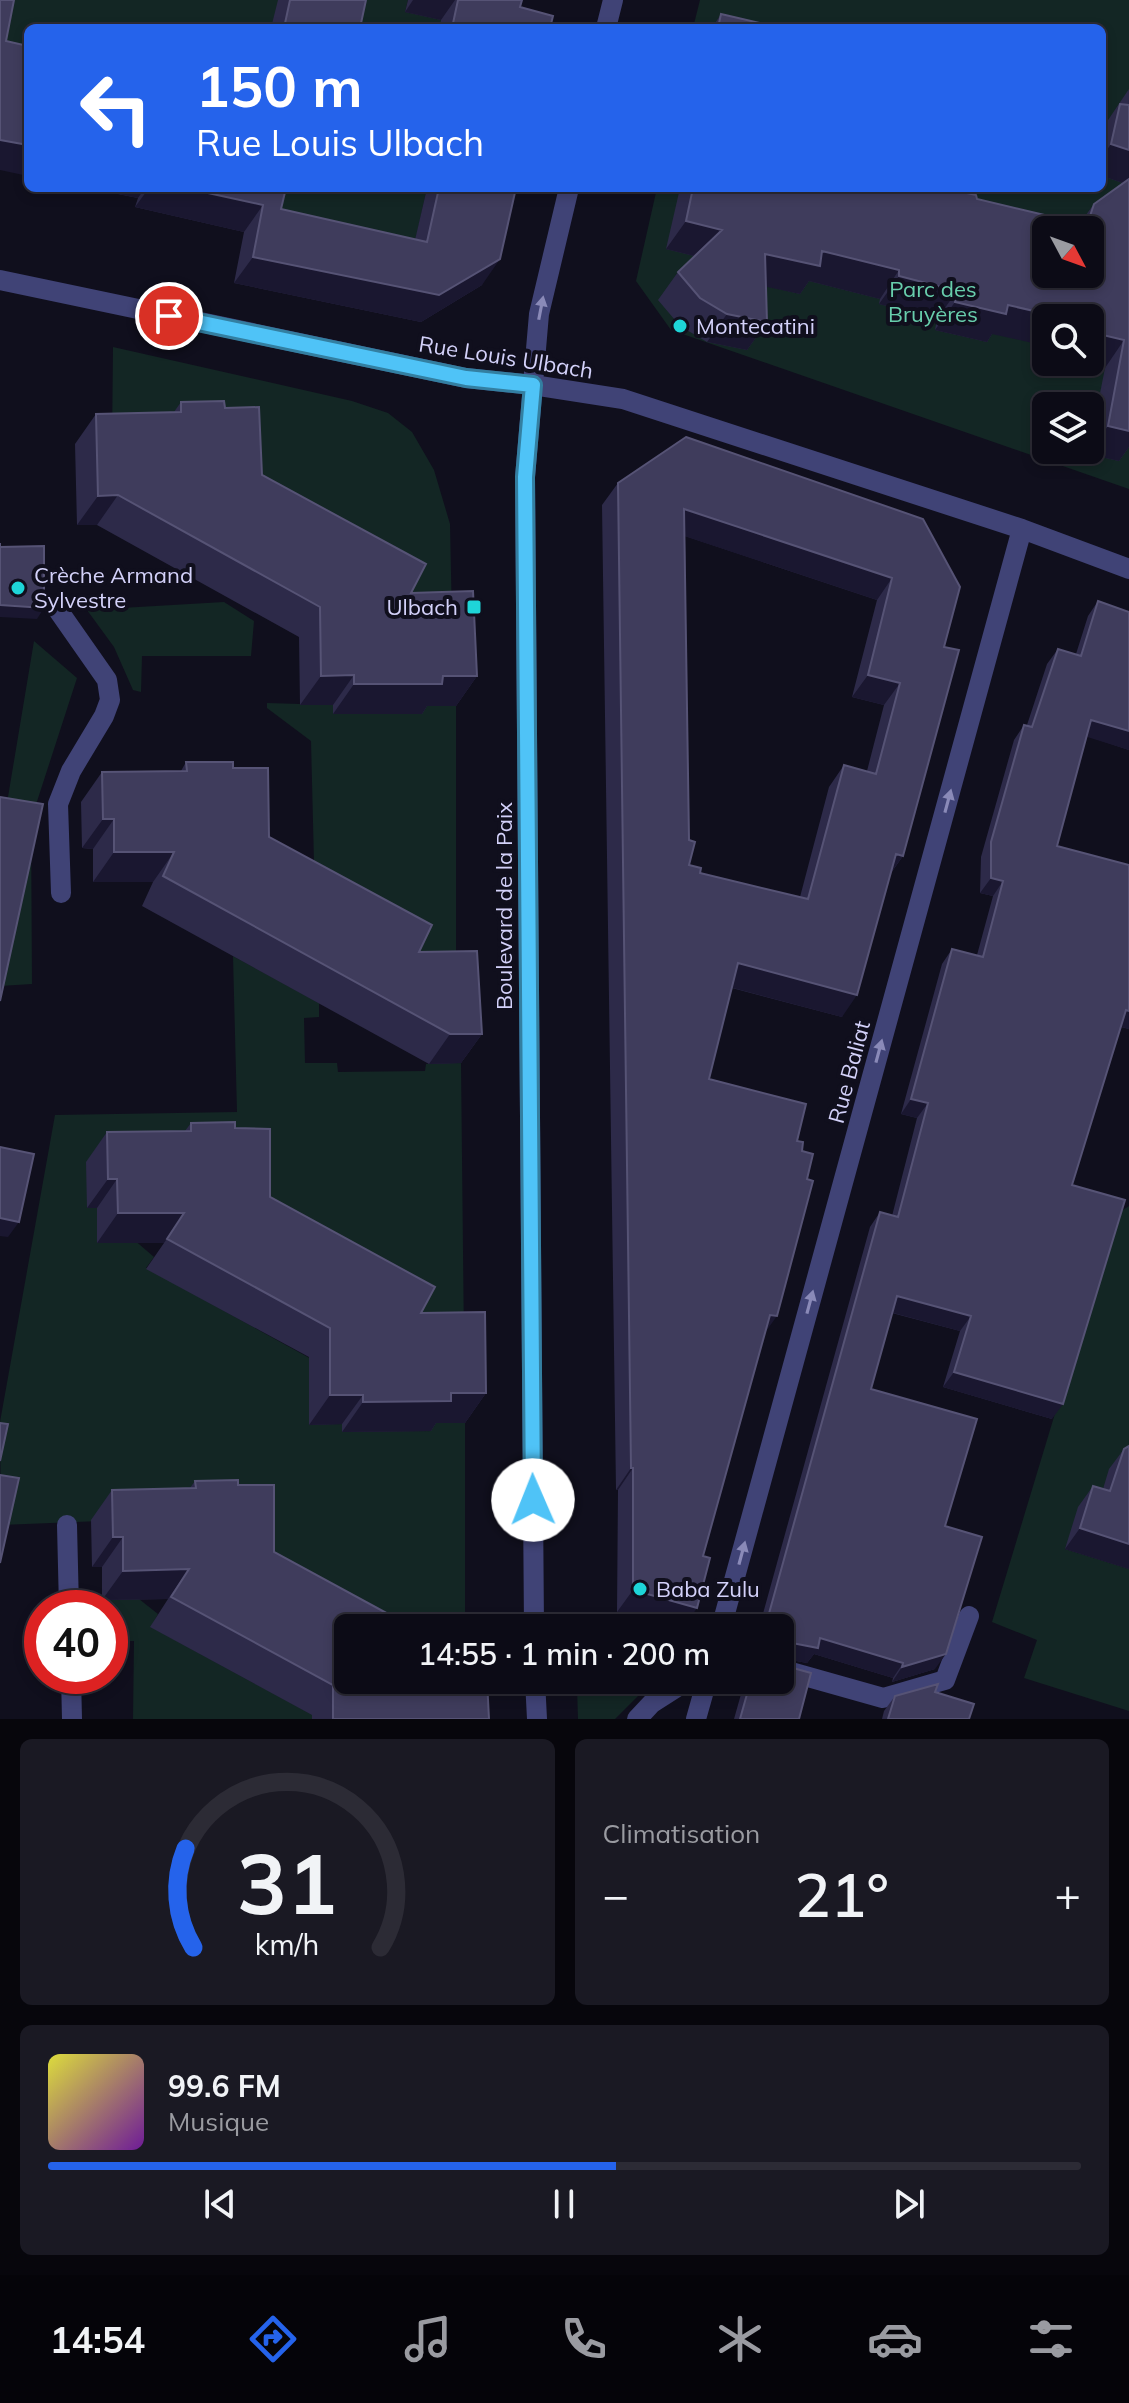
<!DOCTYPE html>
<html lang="fr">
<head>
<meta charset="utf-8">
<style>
	:root { --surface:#0c0b16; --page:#1a1923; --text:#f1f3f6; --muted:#9a9ba1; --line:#2c2b35; --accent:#2563eb }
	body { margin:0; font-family:Mulish,sans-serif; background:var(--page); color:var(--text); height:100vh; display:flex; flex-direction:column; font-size:30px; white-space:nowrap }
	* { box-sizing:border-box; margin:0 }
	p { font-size:26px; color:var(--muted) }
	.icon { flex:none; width:44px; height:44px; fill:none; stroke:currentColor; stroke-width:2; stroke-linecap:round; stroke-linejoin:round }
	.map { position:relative; height:1719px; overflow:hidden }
	.panel { display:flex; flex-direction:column; gap:20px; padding:20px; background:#07060c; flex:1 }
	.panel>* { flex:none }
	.top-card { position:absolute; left:24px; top:24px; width:1082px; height:168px; border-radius:12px; box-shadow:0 4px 12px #0003,0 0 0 2px var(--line); background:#2563eb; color:#fff; overflow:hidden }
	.needle { width:52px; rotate:131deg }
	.buttons { position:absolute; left:1032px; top:216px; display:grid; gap:16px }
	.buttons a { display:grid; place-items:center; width:72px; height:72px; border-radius:12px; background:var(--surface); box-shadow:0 4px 12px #0003,0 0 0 2px var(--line); font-size:40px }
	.speed { position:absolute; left:24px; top:1590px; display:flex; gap:16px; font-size:40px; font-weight:700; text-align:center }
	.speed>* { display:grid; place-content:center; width:104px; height:104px; border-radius:50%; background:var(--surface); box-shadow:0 4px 12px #0003,0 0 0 2px var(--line); line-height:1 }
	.speed .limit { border:12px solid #d22; background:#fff; color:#111 }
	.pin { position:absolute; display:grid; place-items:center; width:68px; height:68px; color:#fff; margin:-34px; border:4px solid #fff; border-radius:50%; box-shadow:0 2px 8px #0007 }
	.me { position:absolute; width:88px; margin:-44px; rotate:359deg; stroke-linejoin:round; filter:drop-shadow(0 0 6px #0008) }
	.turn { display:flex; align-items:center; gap:28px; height:168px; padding:0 40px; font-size:36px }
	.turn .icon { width:104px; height:104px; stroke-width:2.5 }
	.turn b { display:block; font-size:56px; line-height:68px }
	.big { font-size:60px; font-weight:600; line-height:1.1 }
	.panel .widget { flex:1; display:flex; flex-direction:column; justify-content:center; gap:12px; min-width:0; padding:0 28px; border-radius:12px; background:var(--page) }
	.panel .dial { align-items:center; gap:0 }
	.dial svg { height:208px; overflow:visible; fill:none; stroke:var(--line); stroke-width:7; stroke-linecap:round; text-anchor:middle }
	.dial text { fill:var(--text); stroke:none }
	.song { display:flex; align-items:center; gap:24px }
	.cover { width:96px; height:96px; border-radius:12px; background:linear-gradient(135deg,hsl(60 70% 55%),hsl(280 70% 35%)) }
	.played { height:8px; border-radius:4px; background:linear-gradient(90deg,var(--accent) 55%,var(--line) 55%) }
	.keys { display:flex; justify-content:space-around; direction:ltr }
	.heat { display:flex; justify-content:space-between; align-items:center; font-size:44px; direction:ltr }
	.panel .tiles { flex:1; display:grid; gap:20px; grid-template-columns:1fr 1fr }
	.widget:last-child { grid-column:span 2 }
	.trip { position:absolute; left:334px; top:1614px; width:460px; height:80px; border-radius:12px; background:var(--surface); box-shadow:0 4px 12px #0003,0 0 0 2px var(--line); font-weight:600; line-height:80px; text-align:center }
	.tab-bar { display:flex; height:128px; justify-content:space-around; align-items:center; background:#050409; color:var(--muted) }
	.tab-bar .icon { width:56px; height:56px }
	.tab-bar .active { color:var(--accent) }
	.tab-bar b { font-size:36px; color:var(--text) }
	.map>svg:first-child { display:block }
</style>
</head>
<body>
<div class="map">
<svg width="1129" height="1719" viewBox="0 0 1129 1719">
	<rect width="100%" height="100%" fill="#100f1d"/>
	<!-- green -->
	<path fill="#132624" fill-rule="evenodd" d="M1,0H408L405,12L462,24L461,28H28V76L0,70Z
		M700,0H1129V489L671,330L636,281L657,188H1102V28H693ZM1046,230H1090V274H1046ZM1046,318H1090V362H1046ZM1046,406H1090V450H1046Z
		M273,188H427L409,269L263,235Z
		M113,347L352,401L388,413L412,432L434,470L450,524L452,621L112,443Z
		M224,602L254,621L251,656H142L141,692L133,690L114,647L87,610Z
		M34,641L77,678L31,820L32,984L0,986L5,815Z
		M267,703L333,705V714L422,706H456V980L315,903L311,741L267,708Z
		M233,956L319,1003V1017L304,1018L305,1063H337L338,1072L425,1071L426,1064L461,1063L464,1342L237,1205L87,1208H97L154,1257L146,1268L324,1366L310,1425L343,1424V1432L430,1431V1423H465V1628H348L175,1518L1,1525L0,1422L55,1115L237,1112Z
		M1129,1206V1462L1095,1512L1065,1549L1129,1569V1711L1024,1678L1037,1640L992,1622L1115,1215Z
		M139,1599L158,1614L151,1627L320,1719H133L134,1641H110V1608H102V1600Z
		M639,1680H647L651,1683L615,1719H578L577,1687Z"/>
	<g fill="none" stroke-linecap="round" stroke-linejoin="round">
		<!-- minor -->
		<path stroke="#404376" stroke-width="20" d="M606,28L613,0
			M0,280L466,378L533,385L623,399L1022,529L1129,569
			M58,610L107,680L110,700L104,716L71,771L58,804L61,893
			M67,1525L69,1608
			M534,1628L525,477L539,314L569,188
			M721,1628L1022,529
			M780,1669L883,1698L945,1680L969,1616
			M71,1676L72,1719
			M535,1680L537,1719
			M637,1719L652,1703L688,1680
			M696,1719L707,1680"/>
	</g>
	<!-- wall -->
	<path fill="#2d2a49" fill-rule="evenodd" d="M278,0H366L360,28H271Z
		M408,0H522L520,7L550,28H440L441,20L405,12Z
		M721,14L777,28H712Z
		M1129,89V447L1119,461L1088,454L1105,368L1090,318L992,334L987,342L935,330L937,319L879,304L880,299L809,281L800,294L766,286L767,322L747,350L707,342L680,326L658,300L678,272L694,256L666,249L680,188H944L977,199L1080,223L1094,204L1123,183L1102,176V129Z
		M88,188H286L281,209L415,240L427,188H516L482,285L421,322L234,283L244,232L135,207L138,198Z
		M181,402L225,408L262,475L411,593L477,676L456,706H427L422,714H333V705H300L299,637L97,525H77L75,444L96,414L174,412Z
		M618,483L923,519L944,647L903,856L891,873L842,1017L732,988L709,1079L797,1141L802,1151L807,1179L683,1628H675L617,1612L618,1490H616L602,505ZM685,536L877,600L852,697L884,705L867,771L844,765L829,787L800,897L700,873L689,865Z
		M1098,601L1129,612V750L1087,736L1057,846L1129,865V1029L1121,1027L1072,1185L1052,1419L943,1387L960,1331L892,1313L871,1389L945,1526L935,1669L892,1682L893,1678L814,1654L807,1663L780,1658V1628H759L870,1227L880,1212L892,1216L917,1118L901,1114L942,964L952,949L977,955L993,896L980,893L981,857L1014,740L1024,725H1027L1047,664L1058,649L1076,654L1088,616Z
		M186,762L233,768L269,837L419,952L482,1034L461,1063L429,1064L142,906L153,882H93V849L82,848L81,802L102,772L181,771Z
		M191,1123L235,1128L270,1197L421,1313L486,1393L465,1423H436L431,1431L342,1432V1424L309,1425V1357L146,1269L164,1243H97V1208H87L86,1162L107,1132L185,1131Z
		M1124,1449L1129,1569L1065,1549L1078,1507L1093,1486L1103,1489L1109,1469Z
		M195,1481L238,1485L274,1552L348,1628L489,1719H312V1715L150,1627L168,1599L102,1600V1567H92L91,1520L112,1490L190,1488Z
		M745,1680H780L799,1719H734Z
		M935,1692L969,1719H882L884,1711L895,1696Z"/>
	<!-- shaded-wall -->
	<path fill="#1a1730" d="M413,0H455L441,20L405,12Z
		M0,140L28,145V176L0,170Z
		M1111,144L1129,150V185L1102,176V157Z
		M88,188H145L138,198Z
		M149,188H185L263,205L244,232L135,207Z
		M686,221L722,230L702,258L666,249Z
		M822,251L899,270L880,299L809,281L800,294L745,282L765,254Z
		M253,257L500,259L482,285L421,322L234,283Z
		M899,276L957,291L937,319L879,304Z
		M955,302L1008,305L1064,318H1046V346L992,334L987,342L935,330Z
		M727,314L767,322L747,350L707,342Z
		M1090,332L1124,340L1105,368L1077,362H1090Z
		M1108,426L1129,431V447L1119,461L1088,454Z
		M118,495L97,525H77L98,496Z
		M684,509L892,578L877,600L669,531Z
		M0,605L44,608L37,619L0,617Z
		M354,675L333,705H300L321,676Z
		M868,675L900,683L884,705L852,697Z
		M443,676H477L456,706H427L422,714H333L354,684Z
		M1091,720L1129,731V750L1081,735Z
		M103,819H114L93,849L82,848Z
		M114,852H174L153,882H93Z
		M896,854L903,856L887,878Z
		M991,878L1003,881L993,896L980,893Z
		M738,963L857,995L842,1017L722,985Z
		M1126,1010L1129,1011V1029L1115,1025Z
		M450,1034H482L461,1063L429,1064Z
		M911,1099L928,1103L917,1118L901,1114Z
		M108,1179H117L97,1208H87Z
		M118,1213H184L164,1243H97Z
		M0,1218L19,1222L8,1237L0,1236Z
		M897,1296L971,1316L960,1331L886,1311Z
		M770,1315L777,1316L761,1338Z
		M954,1372L1063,1404L1052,1419L943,1387Z
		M451,1393H486L465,1423H436L431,1431L342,1432L363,1402Z
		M330,1395H363L342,1424L309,1425Z
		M631,1468H633L618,1490H616Z
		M1080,1528L1129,1544V1569L1065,1549Z
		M113,1537H123L102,1567H92Z
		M189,1569L168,1599L102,1600L123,1571Z
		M633,1590L697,1608L683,1628H675L617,1612Z
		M820,1638L903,1663L893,1678L814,1654L807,1663L780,1658V1647L787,1642Z
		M946,1654L935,1669L892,1682L902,1667Z"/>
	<!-- building -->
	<path fill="#3f3c5c" stroke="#565375" stroke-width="2" fill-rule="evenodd" d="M0,0H14L6,41L28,46V145L0,140Z
		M290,0H366L360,28H284Z
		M458,0H522L520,7L553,16L550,28H452Z
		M721,14L777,27V28H718Z
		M1120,104L1129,105V150L1111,144Z
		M1129,179V431L1108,426L1124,340L1090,332V318H1064L1008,305L1006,314L955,302L957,291L899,276V270L822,251L820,266L765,254L767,322L727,314L700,298L678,272L722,230L686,221L693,188H944L976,195L977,199L1087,225L1094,204ZM1046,230H1090V274H1046Z
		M185,188H286L281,209L427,242L439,188H516L500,259L439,295L253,257L263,205Z
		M224,401L225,408L259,407L262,475L426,564L411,593L473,591L477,676H443L442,684H354V675L321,676L320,607L118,495L98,496L96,414L181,412V402Z
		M686,437L923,519L960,587L944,647L959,650L903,856L896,854L857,995L738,963L709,1079L806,1104L797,1141L803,1142L802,1151L813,1154L807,1179L813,1181L777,1316L770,1315L703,1556L710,1558L697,1608L633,1590V1468H631L618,483ZM684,509L892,578L868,675L900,683L876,774L844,765L808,899L700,873L701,868L689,865L695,842L689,840Z
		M0,543V547L44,546V608L0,605Z
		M1098,601L1129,612V731L1091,720L1057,846L1129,865V1011L1126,1010L1072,1185L1125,1200L1063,1404L954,1372L971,1316L897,1296L871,1389L977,1419L945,1526L982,1537L946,1654L902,1667L903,1663L820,1638L818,1648L787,1642L781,1645L780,1649V1628H765L880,1212L898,1217L928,1103L911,1099L952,949L983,957L1003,881L991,878V842L1024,725L1032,727L1058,649L1081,656Z
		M186,762H233V768H268L269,837L432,925L419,952L477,951L482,1034H450L163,876L174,852H114V819H103L102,772L187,771Z
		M0,797L43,804L0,1001Z
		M235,1122V1128L270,1129V1197L435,1287L421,1313L485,1312L486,1393H451V1401L363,1402V1395H330V1328L167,1239L184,1213H118L117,1179H108L107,1132L191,1131V1123Z
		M0,1147L34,1154L19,1222L0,1218Z
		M0,1423L8,1424L0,1461Z
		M1129,1446V1544L1080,1528L1093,1486L1110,1491L1124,1449Z
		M0,1475L19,1478L0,1563Z
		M238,1480V1485H274V1552L414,1628H348V1680H487L489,1719H333V1685L171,1597L189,1569L123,1571V1537H113L112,1490L196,1488L195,1481Z
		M780,1659L786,1666L811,1673L799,1719H740L751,1680H780Z
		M938,1684L935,1692L974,1704L969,1719H888L895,1696Z"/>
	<!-- one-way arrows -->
	<defs><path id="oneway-solid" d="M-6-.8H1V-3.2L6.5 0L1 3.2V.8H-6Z" transform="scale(2)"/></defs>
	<g fill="#8a8ab8">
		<use href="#oneway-solid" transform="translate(541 308) rotate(-79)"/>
		<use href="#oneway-solid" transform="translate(948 801) rotate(-75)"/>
		<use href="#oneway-solid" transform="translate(879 1051) rotate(-75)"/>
		<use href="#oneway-solid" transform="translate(810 1302) rotate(-75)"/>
		<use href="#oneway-solid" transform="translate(742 1553) rotate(-75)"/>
	</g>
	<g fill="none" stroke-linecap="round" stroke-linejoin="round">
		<!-- route casing -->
		<g stroke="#337fa1" stroke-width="20">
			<path id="route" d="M169,316L466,378L533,385L525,477L533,1500"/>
		</g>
		<!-- route -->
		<use href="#route" stroke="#4fc3f7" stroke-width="14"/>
	</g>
	<!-- markers -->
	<g fill="#1ed5d8" stroke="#100f1d" stroke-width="3">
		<circle cx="680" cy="326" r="8"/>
		<circle cx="18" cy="588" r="8"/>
		<rect x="466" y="599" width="16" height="16" rx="4"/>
		<circle cx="640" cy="1589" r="8"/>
	</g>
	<g text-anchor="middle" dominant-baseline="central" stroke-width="8" stroke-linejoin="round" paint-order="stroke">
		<!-- park labels -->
		<g font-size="22" fill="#68ceac" stroke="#100f1d">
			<text x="933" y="289">Parc des<tspan x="933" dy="25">Bruyères</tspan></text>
		</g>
		<!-- poi labels -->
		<g font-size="22" fill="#d3d1f9" stroke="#100f1d" text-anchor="start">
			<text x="696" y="326">Montecatini</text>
			<text x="34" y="575">Crèche Armand<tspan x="34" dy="25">Sylvestre</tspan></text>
			<text x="458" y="607" text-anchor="end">Ulbach</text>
			<text x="656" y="1589">Baba Zulu</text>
		</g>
		<!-- street labels -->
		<g font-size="22" fill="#d3d1f9" stroke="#100f1d">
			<text transform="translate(506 357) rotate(9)">Rue Louis Ulbach</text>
			<text transform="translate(504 906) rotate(-90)">Boulevard de la Paix</text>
			<text transform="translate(849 1072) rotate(-75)">Rue Baliat</text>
		</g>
	</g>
</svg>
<div class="buttons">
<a><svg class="needle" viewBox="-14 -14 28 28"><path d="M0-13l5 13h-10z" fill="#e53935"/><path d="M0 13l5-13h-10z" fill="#9a9ba1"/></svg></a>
<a><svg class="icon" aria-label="search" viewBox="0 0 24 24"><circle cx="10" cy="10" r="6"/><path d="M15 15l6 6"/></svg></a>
<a><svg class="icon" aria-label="layers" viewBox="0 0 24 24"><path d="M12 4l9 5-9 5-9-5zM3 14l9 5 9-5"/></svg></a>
</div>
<div class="speed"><div class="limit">40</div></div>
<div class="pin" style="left:169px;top:316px;background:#d93025"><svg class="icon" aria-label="arrive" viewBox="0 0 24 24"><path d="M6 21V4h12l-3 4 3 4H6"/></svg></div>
<svg class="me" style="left:533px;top:1500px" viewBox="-20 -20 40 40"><circle r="19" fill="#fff"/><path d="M0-13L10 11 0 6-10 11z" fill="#4fc3f7"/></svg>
<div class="trip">14:55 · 1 min · 200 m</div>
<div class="top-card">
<div class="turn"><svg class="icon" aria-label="left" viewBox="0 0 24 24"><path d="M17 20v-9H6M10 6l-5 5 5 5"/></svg><div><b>150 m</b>Rue Louis Ulbach</div></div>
</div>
</div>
<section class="panel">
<div class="tiles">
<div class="widget dial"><svg viewBox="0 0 100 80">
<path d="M14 69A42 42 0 1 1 86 69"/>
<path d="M14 69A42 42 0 0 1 11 31" stroke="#2563eb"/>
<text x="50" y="56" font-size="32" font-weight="700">31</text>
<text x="50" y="72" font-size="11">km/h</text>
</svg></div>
<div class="widget"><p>Climatisation</p>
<div class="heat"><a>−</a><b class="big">21°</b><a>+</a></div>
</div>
<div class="widget">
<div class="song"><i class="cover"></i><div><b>99.6 FM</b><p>Musique</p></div></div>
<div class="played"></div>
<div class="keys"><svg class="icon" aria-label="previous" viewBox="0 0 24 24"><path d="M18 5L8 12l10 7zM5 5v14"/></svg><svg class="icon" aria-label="pause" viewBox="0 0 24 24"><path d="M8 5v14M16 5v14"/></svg><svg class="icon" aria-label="next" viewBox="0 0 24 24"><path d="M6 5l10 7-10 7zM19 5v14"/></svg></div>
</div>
</div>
</section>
<nav class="tab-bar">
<b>14:54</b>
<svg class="icon active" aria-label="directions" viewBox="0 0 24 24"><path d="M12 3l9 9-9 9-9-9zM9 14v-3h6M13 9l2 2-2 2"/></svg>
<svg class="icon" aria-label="music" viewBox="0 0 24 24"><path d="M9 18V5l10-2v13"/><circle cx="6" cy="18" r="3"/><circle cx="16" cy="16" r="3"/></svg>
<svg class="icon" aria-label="phone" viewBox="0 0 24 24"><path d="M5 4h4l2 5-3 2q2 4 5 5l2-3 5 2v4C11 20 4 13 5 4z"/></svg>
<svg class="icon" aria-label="climate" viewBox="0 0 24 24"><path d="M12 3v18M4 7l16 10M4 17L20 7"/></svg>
<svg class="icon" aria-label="car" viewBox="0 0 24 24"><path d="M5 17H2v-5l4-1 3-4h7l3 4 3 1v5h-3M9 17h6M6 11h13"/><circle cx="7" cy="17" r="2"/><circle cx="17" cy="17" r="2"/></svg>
<svg class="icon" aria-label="filters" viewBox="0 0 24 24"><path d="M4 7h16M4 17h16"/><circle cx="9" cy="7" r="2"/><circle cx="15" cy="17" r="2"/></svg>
</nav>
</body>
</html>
